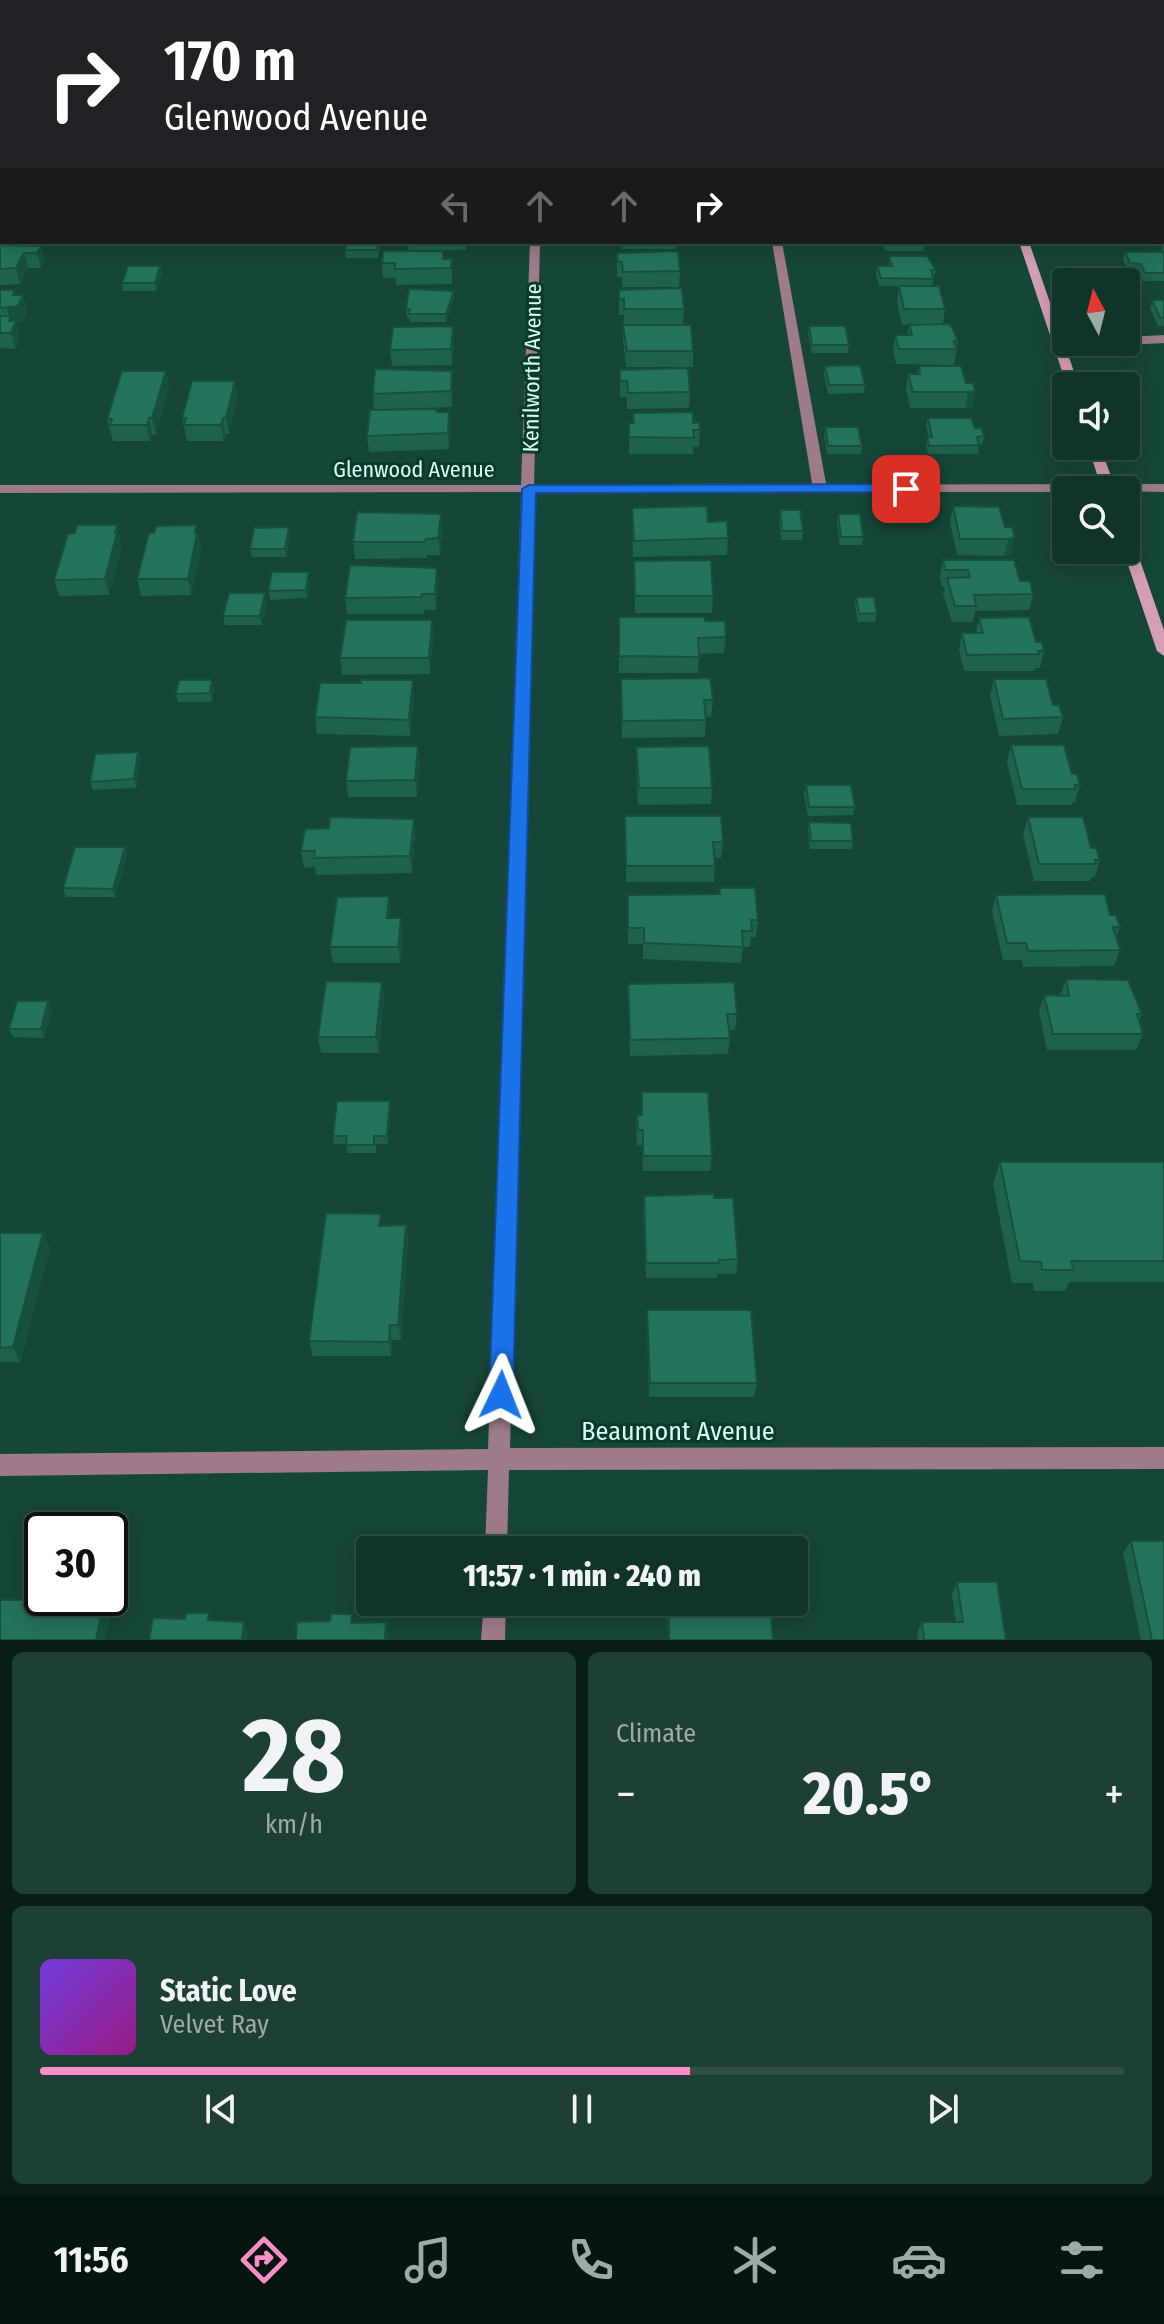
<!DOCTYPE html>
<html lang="en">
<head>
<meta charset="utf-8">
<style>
	:root { --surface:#103429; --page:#1e3f35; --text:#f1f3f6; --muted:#9caaa8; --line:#304f46; --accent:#fb8fc5 }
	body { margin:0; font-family:"Fira Sans Condensed",sans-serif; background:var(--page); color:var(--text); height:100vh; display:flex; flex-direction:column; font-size:30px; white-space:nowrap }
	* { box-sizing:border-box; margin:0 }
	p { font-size:26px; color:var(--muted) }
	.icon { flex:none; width:44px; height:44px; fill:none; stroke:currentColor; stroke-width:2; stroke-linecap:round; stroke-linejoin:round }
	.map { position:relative; height:1640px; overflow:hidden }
	.panel { display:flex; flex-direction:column; gap:12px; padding:12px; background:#091d17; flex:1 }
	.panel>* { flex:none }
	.hud { position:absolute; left:0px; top:0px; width:1164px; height:244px; box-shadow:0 4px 20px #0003,0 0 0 2px var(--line); background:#202124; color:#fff; overflow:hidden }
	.needle { width:52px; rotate:353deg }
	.tools { position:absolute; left:1052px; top:268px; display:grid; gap:16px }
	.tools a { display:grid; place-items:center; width:88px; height:88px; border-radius:8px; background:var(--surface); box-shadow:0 4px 20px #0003,0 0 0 2px var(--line); font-size:40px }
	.speed { position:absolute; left:24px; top:1512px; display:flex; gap:16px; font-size:40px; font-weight:700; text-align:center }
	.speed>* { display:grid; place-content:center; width:104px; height:104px; border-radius:50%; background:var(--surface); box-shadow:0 4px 20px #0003,0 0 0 2px var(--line); line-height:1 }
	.speed .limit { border:4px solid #111; border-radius:12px; background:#fff; color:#111 }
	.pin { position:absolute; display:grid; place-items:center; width:68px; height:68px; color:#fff; margin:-34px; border-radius:16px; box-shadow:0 4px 12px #0006 }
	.me { position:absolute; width:88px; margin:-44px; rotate:2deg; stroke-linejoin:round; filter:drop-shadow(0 0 6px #0008) }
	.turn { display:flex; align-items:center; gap:28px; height:168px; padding:0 32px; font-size:36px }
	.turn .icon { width:104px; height:104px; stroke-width:2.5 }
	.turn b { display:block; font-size:56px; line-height:68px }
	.lanes { display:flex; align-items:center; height:76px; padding:0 32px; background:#0003; justify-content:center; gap:40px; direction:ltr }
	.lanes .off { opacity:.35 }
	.big { font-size:60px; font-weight:800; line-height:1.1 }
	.panel .tile { flex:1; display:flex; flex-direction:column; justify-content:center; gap:12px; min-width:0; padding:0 28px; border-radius:12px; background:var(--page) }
	.panel .dial { align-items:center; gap:0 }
	.dial b { font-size:104px; line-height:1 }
	.song { display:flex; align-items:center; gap:24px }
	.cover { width:96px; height:96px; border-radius:12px; background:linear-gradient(135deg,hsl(260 70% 55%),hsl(310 70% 35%)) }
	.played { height:8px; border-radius:4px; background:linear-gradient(90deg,var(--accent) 60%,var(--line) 60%) }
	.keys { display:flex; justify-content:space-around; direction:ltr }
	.heat { display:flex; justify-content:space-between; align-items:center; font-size:44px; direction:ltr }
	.panel .tiles { flex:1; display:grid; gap:12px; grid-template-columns:1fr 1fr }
	.tile:last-child { grid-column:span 2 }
	.trip { position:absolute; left:356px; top:1536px; width:452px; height:80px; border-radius:8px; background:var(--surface); box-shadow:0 4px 20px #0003,0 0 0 2px var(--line); font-weight:800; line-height:80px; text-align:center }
	.tabs { display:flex; height:128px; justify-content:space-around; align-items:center; background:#061510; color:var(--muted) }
	.tabs .icon { width:56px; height:56px }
	.tabs .on { color:var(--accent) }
	.tabs b { font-size:36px; color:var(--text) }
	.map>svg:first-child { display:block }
</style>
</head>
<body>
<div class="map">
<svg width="1164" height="1640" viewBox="0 0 1164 1640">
	<rect width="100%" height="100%" fill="#164637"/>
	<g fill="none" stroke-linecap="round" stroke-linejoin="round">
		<!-- service -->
		<path fill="#9e7b8b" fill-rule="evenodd" d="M1162,120H1164V126H1162Z
			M0,123H2V129H0Z
			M772,242H782L827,489L820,493L813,489Z
			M1164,335V343L1126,345L1121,342H1126V337Z"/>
		<!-- minor -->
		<path fill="#9e7b8b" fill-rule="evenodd" d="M2,51V60L0,61V52Z
			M1162,217H1164V223H1162Z
			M530,242H540L534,485L1164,484V492L1066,490V492H534L510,1448L1164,1447V1469L509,1470L507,1550H485L488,1470L0,1476V1454L488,1449L521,492L0,493V485H521Z
			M484,1602H506L505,1640H481Z"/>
		<!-- tertiary -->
		<path fill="#9e7b8b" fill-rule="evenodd" d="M0,7H2V13H0Z
			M1162,30H1164V36H1162Z"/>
		<!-- secondary -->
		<path fill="#d49eb7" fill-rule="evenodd" d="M1019,242H1029L1079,386H1067Z
			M1088,446H1100L1116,490H1102Z
			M1126,536L1133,540L1164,630V656L1157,651L1123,550H1126Z"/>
	</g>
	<!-- wall -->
	<path fill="#1e624e" d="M1071,0H1164V6L1162,2Z
		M0,184H2V242H47L45,246L17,245L41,246L45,261L41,268H28L20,284L0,285Z
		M409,242H466V250L409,251Z
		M621,242H690L689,245H676V249H621Z
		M735,242H766L736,243Z
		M883,242H925L923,251H885Z
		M380,245L378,258H346L345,250Z
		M1163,246H1164V281H1143L1139,272L1128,271L1123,260L1125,252H1161Z
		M443,251L444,259H452V284L396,285L395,278H383L382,263Z
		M617,253L680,271L679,287H622V277H617Z
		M889,256L936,270L932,286L945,309L943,324L958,340L954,365L896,364L893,351L895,335H907L909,325H902L897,301L899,286H879L876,274L877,266H889Z
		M160,266L162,274L156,291H123L122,283Z
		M0,290L16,295L27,311L23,322L16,323L20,337L15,349L0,348Z
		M619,290L684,309L683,325L693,351V367H626L623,341L624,315H619Z
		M454,291V299L446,322H410L409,317H407L406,309Z
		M1152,300H1164V326H1158L1150,308Z
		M453,326L454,342L452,365L392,366L390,350Z
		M809,326L849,345L848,353H812L808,334Z
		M825,366L865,385L864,393L828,394L824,374Z
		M919,366L966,383L975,391L972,407L965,408H910L906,390L908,374H917Z
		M620,370L690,392L689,408L627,409V397H620Z
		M166,371L169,387L156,435H152L150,441H113L107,419Z
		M235,381L238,397L229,434H225L224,441H187L182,418Z
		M453,387L452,407L392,409L449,412L450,428L449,449L369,452L367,436L374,410L373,394Z
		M928,418L975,428L984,436L982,445H979L978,454H928L926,445L927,437H929L926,426Z
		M629,423H693L700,430L699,447L693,446V454H629Z
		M825,427L862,446L861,454H827L824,435Z
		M953,506L1005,527L1011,554L1004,556L957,555L950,523Z
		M632,508L708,522L728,538L727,555L633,557Z
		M780,510L803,531L802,540H781L779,519Z
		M838,514L863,537L862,545H840L837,523Z
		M196,525L201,549L191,595L141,596L137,579L154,533Z
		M442,531L440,555H427V558L355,559L353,542Z
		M290,536L286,557H252L250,549Z
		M121,541V549L109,595L59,596L54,580Z
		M943,560L1020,581L1033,594L1029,610L975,611L973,622H952L943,594L945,587H942L940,577Z
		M634,561L713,596L712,613H635Z
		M310,580L307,598L270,600L268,591Z
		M438,584L436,610H424V614H347L345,598Z
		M856,597L877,613L875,622H858L855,605Z
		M267,601L262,625H225L223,616Z
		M619,617L705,621L726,637L724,653L699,654L698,673H619Z
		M979,618L1036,642L1044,651L1040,668H1035V671H964L959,649L962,633H976Z
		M432,620L433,636L430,674L342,675L340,658Z
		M621,679L713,700L711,717H706L705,737L622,738Z
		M994,679L1053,705L1063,717L1058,734L999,736L990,695Z
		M214,688L212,702H178L176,694Z
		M414,696L410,736L317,734L315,717Z
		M1011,745L1072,774L1080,785L1075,802H1072L1071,805H1017L1007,762Z
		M636,747L712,788L711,804L638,805L636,763Z
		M138,752L140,760L136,788L93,790L90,782Z
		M420,762L417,797H348L346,781Z
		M806,785L855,807L853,815L808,816L804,794Z
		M625,816L723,842L721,858H715L714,882H626Z
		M1028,817L1091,848L1100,860L1095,877H1092L1090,881H1034L1023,834Z
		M414,819L415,835L412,873L316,875L315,867L304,868L301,851L329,828Z
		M809,822L853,841L852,849H810L808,831Z
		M125,847L127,856L115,897H66L63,888Z
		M719,888L758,920L756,937H751L750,947H743L741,963L643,959V944H628V895L719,894Z
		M996,895L1110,915L1120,927L1116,938L1120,950L1114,966L1023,967L1022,960H1003L992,911Z
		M391,912V918L403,934L400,963H333L330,947Z
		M1066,979L1142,1014L1139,1021L1143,1034L1136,1050H1047L1039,1011L1044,995H1060Z
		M382,982L384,998L379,1053H321L318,1037Z
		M628,984L737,1014L735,1030H729L730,1038L728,1054L630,1056Z
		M48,1001L52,1009L44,1038L13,1037L9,1029Z
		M642,1092L712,1156L710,1171H643L642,1145L637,1146L636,1130L637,1115H641Z
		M390,1101L391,1109L388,1144H376V1153H347L346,1144H334L333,1136Z
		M1000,1162H1164V1282H1069L1065,1291H1034L1033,1283H1012L993,1184Z
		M644,1196L714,1198L738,1259L736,1274H717V1278H646L643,1211Z
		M406,1225L408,1240L401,1340H392L391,1356H313L309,1341Z
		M0,1233L50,1248L20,1362H0Z
		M647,1310L757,1383L754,1397H649L647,1325Z
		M1131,1541L1164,1640H1141L1123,1553Z
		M957,1582L1006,1640H918L917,1633L922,1622H956L952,1594Z
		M661,1602H770L773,1640H668L667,1613L662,1614Z"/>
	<!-- shaded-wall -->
	<path fill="#185040" d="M41,246L45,261L41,268L37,253Z
		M24,253L28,268L20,284L16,268Z
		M160,266L162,274L156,291L155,283Z
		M15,290L19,305L23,295L27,311L23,322L16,323L20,337L15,349L11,333L10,319L7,308Z
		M454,291V299L446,322V314Z
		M453,326L454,342L452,365L451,349Z
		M166,371L169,387L156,435L152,418Z
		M452,371L453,387L452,407L451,391Z
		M235,381L238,397L229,434L226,418Z
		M975,391L972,407L965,408L968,392Z
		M449,412L450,428L449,449L448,433Z
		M149,418L152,435L150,441L147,425Z
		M223,418L225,434L224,441L221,425Z
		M441,514L442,531L440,555L438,538Z
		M117,525L121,541V549L109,595L105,579Z
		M196,525L201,549L191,595L188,579Z
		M289,527L290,536L286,557L285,549Z
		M1015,538L1011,554L1004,556L1008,539Z
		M437,568L438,584L436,610L435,594Z
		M309,572L310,580L307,598L306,590Z
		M265,593L267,601L262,625L260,616Z
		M432,620L433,636L430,674L429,658Z
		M212,680L214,688L212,702L210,693Z
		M413,680L414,696L410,736L409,720Z
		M418,746L420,762L417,797L415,780Z
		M138,752L140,760L136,788L134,779Z
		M414,819L415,835L412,873L410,856Z
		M125,847L127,856L115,897L113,889Z
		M389,896L391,912L389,934L387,918Z
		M401,918L403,934L400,963L398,947Z
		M382,982L384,998L379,1053L376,1037Z
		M48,1001L52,1009L44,1038L41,1029Z
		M390,1101L391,1109L388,1144L387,1136Z
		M406,1225L408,1240L401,1340L398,1325Z
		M43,1233L50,1248L20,1362L13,1347Z
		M390,1325L392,1340L391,1356L389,1342Z
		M104,1600L111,1612L105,1640H96Z
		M244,1622L249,1634L248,1640H242Z
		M386,1622L389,1634L388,1640H385Z"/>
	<!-- building -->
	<path fill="#23725b" stroke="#185040" stroke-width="2" d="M1162,58H1164V78H1162Z
		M1162,158H1164V178H1162Z
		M0,184H2V197H0Z
		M0,211H2V230H0Z
		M347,242H378L377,250H345Z
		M0,245L41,246L37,253H24L16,268L0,269Z
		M383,251H443V259H452L451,268L395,269V263H382Z
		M678,251L680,271L623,272L622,262H618L617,253Z
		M1125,252H1164V273H1145L1141,264L1130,263Z
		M889,256H927L936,270H931L934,279L881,278L877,266H892Z
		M128,266H160L155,283H122Z
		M899,286H939L945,309H904Z
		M682,288L684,309H624V299L619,300V290Z
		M409,289L454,291L446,314H409L410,309H406Z
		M0,290H15L13,295H23L18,306L0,308Z
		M1152,300H1164V318H1160Z
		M0,316H11L9,321H16L11,333H0Z
		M950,324L958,340L954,341L957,349H899L895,335H912L909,325Z
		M623,325H691L693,351H627Z
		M453,326L451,349L390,350L393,327Z
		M809,326H845L849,345H812Z
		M860,365L865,385H829L825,366Z
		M919,366H961L966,383H973L975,391L968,392H913L908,374H920Z
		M688,368L690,392L628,393L627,381H620V370Z
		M375,369L452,371L451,391L373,394Z
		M122,371H166L152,418H149L147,425H110L112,419H107Z
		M192,381H235L226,418H223L221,425H184L186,418H182Z
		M437,409V412H449L448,433L367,436L370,410Z
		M693,412V423L699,422L700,430H693L694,438L629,437V423H634L633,413Z
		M928,418H971L975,428H981L984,436L977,437L979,445L929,446L927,437H932Z
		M825,427H858L862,446H828Z
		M707,506L708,522L727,521L728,538L634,541L632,508Z
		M953,506L999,507L1005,527H1012L1015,538L1008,539H960Z
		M780,510H800L803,531H782Z
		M357,512L441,514L438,538L426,539L425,542H353Z
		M838,514H860L863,537H841Z
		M77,525H117L115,533H117L105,579L54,580L68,534L75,533Z
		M196,525L195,533H197L188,579H137L149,533H154L156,526Z
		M289,527L285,549H250L254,528Z
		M711,560L713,596H635L634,561Z
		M943,560H1014L1020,581H1030L1033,594L974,595L976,606H955L947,578L970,577L968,570H945Z
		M350,565L437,568L435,594H422V597L345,598Z
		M272,572H309L306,590L268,591Z
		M229,593H265L260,616H223Z
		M856,597H874L877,613L859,614Z
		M619,617H705V621H725L726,637L698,638L699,657L619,656Z
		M1029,617L1036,642H1042L1044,651H1038L1039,654L967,655L962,633H983L979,618Z
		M346,620H432L429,658H340Z
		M710,678L713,700H704L706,720L622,721L621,679Z
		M994,679H1046L1053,705H1059L1063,717L1003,719Z
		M179,680H212L210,693L176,694Z
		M361,680H413L409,720L315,717L320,683H361Z
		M1011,745H1064L1072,774H1077L1080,785H1075L1076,789H1022Z
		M418,746L415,780L346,781L350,747Z
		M709,746L712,788H639L636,747Z
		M138,752L134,779L90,782L95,754Z
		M806,785H851L855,807H809Z
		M625,816H721L723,842H713L715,866H626Z
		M330,817L414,819L410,856L314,858L315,851H301L305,829L329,828Z
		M1028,817H1083L1091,848H1096L1100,860H1095L1096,864H1039Z
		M809,822L851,823L853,841H811Z
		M75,847H125L113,889L63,888Z
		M719,888H755L758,920H751L752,931H742L743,947L644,943V928H628V895L720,894Z
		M1105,894L1110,915H1116L1120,927H1113L1120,950L1028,951L1026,943H1007L996,895Z
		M389,896L387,918H401L398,947H330L337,897Z
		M1066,979L1128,980L1142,1014H1137L1143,1034H1053L1044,995L1069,996Z
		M326,981L382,982L376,1037H318Z
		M734,982L737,1014H727L730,1038L630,1040L628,984Z
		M17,1001H48L41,1029H9Z
		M642,1092H708L712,1156H643V1130H638L637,1115H642Z
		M337,1101H390L387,1136H374V1145H346L347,1136H333Z
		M1000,1162H1164V1261H1071L1074,1270H1042L1041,1262L1020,1261Z
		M714,1194V1198H733L738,1259L719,1260V1263H646L644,1196Z
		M326,1213L381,1214L379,1226L406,1225L398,1325H390L389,1342L309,1341Z
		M0,1233H43L13,1347L0,1348Z
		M647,1310H751L757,1383H650Z
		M1131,1541H1164V1640H1152Z
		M766,1546V1550H666V1547Z
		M957,1582H997L1006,1640H924L922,1622H963Z
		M0,1600H104L96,1640H0Z
		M669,1602H770L773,1640H669Z
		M186,1613H209L208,1620L244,1622L242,1640H149L153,1618L185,1619Z
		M331,1614H352L351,1623L386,1622L385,1640H296L297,1622L330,1621Z"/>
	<!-- route -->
	<path fill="#1a73e8" stroke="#114b97" stroke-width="2" d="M906,484L911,486V492L536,493L513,1395L510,1403L501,1406L493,1403L489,1395L522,489L529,485Z"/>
	<g text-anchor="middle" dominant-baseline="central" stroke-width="6" stroke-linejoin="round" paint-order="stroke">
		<!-- street labels -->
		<g font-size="22" fill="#dcfdf0" stroke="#083b2d">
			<text transform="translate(532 368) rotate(-89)">Kenilworth Avenue</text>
			<text x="414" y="469">Glenwood Avenue</text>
		</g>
		<!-- near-street labels -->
		<g font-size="26" fill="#dcfdf0" stroke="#083b2d">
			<text x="678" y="1431">Beaumont Avenue</text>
		</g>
	</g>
</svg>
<div class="tools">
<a><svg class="needle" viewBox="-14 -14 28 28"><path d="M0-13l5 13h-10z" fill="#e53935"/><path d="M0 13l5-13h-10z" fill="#9caaa8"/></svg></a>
<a><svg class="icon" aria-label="sound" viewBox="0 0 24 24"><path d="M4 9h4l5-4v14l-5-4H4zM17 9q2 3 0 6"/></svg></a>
<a><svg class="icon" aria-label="search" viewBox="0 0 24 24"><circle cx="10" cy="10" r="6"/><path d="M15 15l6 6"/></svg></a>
</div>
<div class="speed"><div class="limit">30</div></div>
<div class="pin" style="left:906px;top:489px;background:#d93025"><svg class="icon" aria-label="arrive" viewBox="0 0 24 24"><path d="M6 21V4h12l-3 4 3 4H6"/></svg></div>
<svg class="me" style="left:501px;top:1395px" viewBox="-20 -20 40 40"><path d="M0-17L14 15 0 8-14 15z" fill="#1a73e8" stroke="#fff" stroke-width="4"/></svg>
<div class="trip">11:57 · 1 min · 240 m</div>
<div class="hud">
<div class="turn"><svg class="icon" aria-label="right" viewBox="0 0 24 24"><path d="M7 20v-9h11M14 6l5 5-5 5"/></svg><div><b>170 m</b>Glenwood Avenue</div></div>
<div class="lanes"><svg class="icon off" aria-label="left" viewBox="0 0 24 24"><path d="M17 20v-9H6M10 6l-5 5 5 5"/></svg><svg class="icon off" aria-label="ahead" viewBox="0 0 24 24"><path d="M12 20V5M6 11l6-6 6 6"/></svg><svg class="icon off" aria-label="ahead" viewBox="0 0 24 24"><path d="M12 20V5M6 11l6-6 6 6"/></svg><svg class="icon" aria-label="right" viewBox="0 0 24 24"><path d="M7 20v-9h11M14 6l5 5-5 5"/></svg></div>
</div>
</div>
<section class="panel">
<div class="tiles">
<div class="tile dial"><b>28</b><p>km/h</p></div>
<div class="tile"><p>Climate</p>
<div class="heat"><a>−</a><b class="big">20.5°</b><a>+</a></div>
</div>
<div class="tile">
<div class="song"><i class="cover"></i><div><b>Static Love</b><p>Velvet Ray</p></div></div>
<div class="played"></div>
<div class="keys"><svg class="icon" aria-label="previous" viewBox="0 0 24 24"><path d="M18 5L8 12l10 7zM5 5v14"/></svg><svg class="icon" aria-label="pause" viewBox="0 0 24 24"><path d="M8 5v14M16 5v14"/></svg><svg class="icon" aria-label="next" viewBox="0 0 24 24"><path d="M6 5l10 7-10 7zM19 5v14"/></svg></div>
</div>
</div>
</section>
<nav class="tabs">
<b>11:56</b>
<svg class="icon on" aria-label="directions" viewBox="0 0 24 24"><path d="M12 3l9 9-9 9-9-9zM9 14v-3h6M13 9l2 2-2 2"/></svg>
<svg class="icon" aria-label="music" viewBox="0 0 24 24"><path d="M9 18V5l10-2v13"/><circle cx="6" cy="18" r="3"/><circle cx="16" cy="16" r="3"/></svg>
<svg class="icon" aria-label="phone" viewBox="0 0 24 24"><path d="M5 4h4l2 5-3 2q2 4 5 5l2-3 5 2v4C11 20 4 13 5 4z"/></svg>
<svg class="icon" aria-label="climate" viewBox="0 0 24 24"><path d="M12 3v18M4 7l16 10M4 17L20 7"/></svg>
<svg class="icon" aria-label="car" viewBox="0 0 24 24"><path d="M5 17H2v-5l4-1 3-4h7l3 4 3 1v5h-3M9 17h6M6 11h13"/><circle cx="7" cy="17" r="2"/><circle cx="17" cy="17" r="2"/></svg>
<svg class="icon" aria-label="filters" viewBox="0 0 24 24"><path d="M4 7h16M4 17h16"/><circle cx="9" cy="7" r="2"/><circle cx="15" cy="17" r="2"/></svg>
</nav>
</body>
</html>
